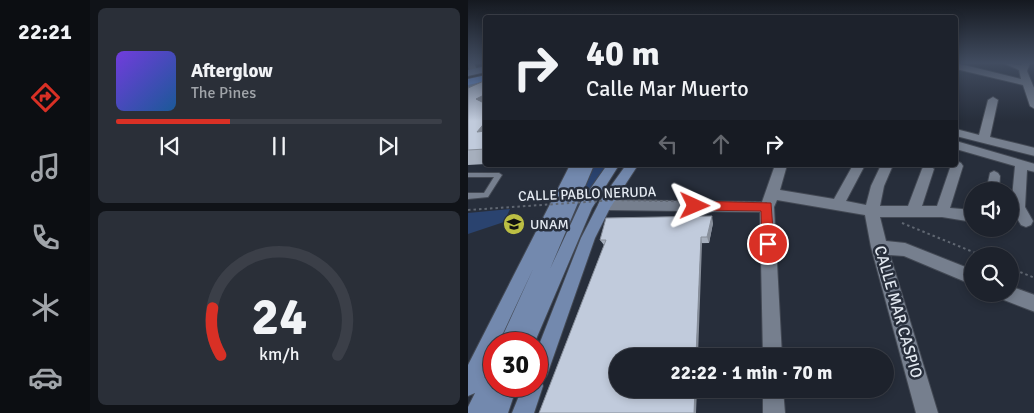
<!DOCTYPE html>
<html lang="es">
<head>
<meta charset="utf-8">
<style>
	:root { --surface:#1d222c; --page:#2a2f38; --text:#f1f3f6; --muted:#a0a4a9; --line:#3b3f48; --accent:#d93025 }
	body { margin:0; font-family:Signika,sans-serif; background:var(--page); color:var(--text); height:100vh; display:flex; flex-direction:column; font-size:19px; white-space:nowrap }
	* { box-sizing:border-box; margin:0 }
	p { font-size:16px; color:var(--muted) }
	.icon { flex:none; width:28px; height:28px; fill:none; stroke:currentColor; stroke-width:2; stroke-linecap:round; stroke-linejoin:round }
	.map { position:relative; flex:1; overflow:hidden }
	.side { display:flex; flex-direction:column; gap:8px; padding:8px; background:#101318; width:378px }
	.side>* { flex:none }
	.top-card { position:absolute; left:15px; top:15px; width:475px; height:152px; border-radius:5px; box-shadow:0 2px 8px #0003,0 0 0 1px var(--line); background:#1d222c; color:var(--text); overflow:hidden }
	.fabs { position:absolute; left:496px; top:182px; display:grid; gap:10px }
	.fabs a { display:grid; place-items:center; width:55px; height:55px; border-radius:50%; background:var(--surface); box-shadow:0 2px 8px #0003,0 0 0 1px var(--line); font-size:25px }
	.speed { position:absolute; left:15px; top:332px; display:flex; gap:10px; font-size:25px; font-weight:700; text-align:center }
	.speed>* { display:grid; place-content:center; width:65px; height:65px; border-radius:50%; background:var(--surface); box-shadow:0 2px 8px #0003,0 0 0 1px var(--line); line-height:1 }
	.speed .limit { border:8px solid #d22; background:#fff; color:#111 }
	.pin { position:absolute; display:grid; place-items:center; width:42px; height:42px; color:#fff; margin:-21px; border:2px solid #fff; border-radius:50%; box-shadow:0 1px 5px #0007 }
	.me { position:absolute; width:55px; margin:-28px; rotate:91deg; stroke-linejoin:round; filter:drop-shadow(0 0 4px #0008) }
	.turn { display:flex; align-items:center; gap:18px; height:105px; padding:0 20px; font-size:22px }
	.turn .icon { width:65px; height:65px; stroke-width:2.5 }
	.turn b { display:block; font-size:35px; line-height:42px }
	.lanes { display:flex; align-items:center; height:48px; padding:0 20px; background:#0003; justify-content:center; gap:25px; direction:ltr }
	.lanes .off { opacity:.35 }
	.side .tile { flex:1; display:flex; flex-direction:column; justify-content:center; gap:8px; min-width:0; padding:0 18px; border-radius:8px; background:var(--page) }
	.side .dial { align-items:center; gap:0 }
	.dial svg { height:130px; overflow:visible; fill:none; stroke:var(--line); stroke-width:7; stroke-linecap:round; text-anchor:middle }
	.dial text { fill:var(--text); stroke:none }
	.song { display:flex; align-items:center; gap:15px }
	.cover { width:60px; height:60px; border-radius:8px; background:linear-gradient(135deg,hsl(260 70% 55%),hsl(210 70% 35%)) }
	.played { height:5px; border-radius:2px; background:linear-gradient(90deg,var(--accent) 35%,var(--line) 35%) }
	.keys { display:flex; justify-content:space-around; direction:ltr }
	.trip { position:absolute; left:141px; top:348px; width:285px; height:50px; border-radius:25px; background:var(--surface); box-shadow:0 2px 8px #0003,0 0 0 1px var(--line); font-weight:800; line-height:50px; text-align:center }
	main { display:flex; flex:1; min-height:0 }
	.tabs { display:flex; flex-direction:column; width:90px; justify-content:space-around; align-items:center; background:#0c0e12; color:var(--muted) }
	.tabs .icon { width:35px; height:35px }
	.tabs .current { color:var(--accent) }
	.tabs b { font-size:22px; color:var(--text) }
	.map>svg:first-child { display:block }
</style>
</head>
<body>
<main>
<nav class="tabs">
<b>22:21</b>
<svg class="icon current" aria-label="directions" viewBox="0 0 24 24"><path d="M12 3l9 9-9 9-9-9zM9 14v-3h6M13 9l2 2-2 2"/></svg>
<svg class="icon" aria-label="music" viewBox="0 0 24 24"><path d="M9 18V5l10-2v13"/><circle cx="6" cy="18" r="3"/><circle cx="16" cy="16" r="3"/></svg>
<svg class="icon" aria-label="phone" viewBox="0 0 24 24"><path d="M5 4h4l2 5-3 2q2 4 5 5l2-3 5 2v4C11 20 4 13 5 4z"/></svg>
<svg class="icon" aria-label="climate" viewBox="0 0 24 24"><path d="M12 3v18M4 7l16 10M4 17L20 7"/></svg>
<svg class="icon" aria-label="car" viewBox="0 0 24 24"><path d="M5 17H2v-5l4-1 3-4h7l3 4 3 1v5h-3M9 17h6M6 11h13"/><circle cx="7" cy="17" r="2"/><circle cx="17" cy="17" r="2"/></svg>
</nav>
<section class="side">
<div class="tile">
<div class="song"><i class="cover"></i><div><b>Afterglow</b><p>The Pines</p></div></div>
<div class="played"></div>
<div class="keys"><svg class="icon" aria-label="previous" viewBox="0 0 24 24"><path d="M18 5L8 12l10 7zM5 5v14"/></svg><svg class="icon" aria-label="pause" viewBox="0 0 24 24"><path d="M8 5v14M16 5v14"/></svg><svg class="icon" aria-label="next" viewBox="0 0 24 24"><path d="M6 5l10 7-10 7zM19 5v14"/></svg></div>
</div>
<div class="tile dial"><svg viewBox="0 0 100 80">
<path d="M14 69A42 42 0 1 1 86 69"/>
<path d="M14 69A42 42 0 0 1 9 40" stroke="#d93025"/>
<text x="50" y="56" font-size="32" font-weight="700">24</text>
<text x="50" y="72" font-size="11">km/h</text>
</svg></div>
</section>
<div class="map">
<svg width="567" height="413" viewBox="0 0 567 413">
	<rect width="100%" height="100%" fill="#272e3b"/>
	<!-- green -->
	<path fill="#2a436f" d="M126,165H142L113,210H107Z
		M42,209L36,222L0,234V213Z"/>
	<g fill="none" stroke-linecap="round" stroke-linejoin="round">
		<!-- service casing -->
		<g stroke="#434954" stroke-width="2">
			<path id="service" d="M0,173H31L34,175L20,197L0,199V193H16L26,177H0Z"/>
		</g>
		<!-- minor casing -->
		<g stroke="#434954" stroke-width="2">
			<path id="minor" d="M0,63H6L10,72L8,74H2Z
				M488,63L553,79L551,70L535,63L553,65L554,63H562L559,71L567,90V109L562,106L555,85L488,69Z
				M525,97L530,100L522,137L567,148V156L488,136V129L511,135L520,100Z
				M488,141L567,164V172L559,170L557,207L565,221L563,225L558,227L553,225L543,208L547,166L488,149Z
				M488,161L493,163L495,166L482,208L505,210V222L474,217H412L418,241L437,243L505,270V285L436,256L422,255L470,413H448L403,247L397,215L309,200L306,207L314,356H295L292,212L137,210L132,209L130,205L132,201L137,200L294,202L307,165H319L312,190L366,199L385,165H397L378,201L398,205L403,186L413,165H425L416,186L412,206H440L454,169L456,166L461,165L466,169L454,206H469L482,168L480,165H488Z
				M526,171L530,173L532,176L531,191H518L522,173Z
				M542,286L567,295V312L536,300L534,294H542Z
				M295,389H315L317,413H295Z"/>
		</g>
		<!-- secondary casing -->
		<g stroke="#434954" stroke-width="2">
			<path id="secondary" d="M18,66V72L0,76V70Z
				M18,80V86L0,90V84Z
				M102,165H126L82,269L113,202L139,165H151L124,208L66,344H31L66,267L30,344H26V352L15,376L19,368L26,365V386H49L40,413H0V407L7,393L0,396V365Z
				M158,165H170L142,208L127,238L79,375L74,383L75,386L66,413H44L55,386H69V350L113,238L132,201Z"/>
		</g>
		<!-- trunk casing -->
		<g stroke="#434954" stroke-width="2">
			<path id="trunk" d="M18,75V81L0,85V79Z"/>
		</g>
		<!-- path -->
		<path stroke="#606772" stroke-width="2" stroke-dasharray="2.5 3" stroke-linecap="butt" d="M434,223L515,256
			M542,268L567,278"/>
		<!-- service -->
		<use href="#service" fill="#767f8e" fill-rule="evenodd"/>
		<!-- minor -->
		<use href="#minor" fill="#767f8e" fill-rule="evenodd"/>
		<!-- secondary -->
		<use href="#secondary" fill="#7389ae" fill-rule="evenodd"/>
		<!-- trunk -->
		<use href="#trunk" fill="#6f9ae4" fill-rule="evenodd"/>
		<!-- path-bridge -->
		<path stroke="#606772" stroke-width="2" stroke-dasharray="2.5 3" stroke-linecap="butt" d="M0,210L147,200L299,203"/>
	</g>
	<!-- wall -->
	<path fill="#a6afbd" d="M18,80V164L0,165V88Z
		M245,223L241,243L136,245L132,240Z"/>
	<!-- shaded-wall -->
	<path fill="#878e9a" d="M18,94V111L8,99Z
		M18,121V142L9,132Z
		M244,216L245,223L241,243L239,237Z
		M233,237L234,244L230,356H228Z
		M227,389H229L228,413H226Z"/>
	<!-- building -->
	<path fill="#c1cbdc" stroke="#878e9a" d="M18,80V94L8,99L18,104V121L9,132L18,131V149L0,150V88Z
		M244,216L239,237H233L228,356H150V389H227L226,413H71L138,240H132L138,218Z"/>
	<!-- sky -->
	<linearGradient id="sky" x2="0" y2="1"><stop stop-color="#151920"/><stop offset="0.52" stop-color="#414c60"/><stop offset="1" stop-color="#414c60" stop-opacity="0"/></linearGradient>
	<rect width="567" height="121" fill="url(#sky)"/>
	<!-- route -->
	<path fill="#d93025" stroke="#8d1f18" d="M227,201L303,203L306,244L304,248L300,249L296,248L294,244L293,211L227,210L221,206Z"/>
	<!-- icons -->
	<defs>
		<g id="school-disc" transform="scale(1.125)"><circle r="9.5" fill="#bcbf44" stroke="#272e3b"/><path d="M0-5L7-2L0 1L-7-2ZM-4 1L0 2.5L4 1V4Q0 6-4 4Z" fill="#111"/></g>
	</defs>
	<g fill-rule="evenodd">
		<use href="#school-disc" x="46" y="224"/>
	</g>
	<g text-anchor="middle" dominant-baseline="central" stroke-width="5" stroke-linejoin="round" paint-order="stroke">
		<!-- street labels -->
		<g font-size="14" fill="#e4eaf2" stroke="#272e3b">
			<text transform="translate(119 194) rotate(-2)">CALLE PABLO NERUDA</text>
		</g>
		<!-- poi labels -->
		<g font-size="14" fill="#e4eaf2" stroke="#272e3b" text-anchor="start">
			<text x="62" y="224">UNAM</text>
		</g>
		<!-- near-street labels -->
		<g font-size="16" fill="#e4eaf2" stroke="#272e3b">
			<text transform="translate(430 312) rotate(74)">CALLE MAR CASPIO</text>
		</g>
	</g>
</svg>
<div class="fabs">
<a><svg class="icon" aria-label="sound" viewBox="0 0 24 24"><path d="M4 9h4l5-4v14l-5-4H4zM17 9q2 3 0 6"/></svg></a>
<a><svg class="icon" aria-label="search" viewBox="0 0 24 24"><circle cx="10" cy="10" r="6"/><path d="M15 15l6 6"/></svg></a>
</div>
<div class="speed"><div class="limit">30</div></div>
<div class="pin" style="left:300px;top:244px;background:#d93025"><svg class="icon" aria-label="arrive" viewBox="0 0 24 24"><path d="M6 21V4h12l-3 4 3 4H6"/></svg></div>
<svg class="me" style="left:227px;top:206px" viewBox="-20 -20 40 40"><path d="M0-17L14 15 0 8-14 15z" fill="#d93025" stroke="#fff" stroke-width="4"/></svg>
<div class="trip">22:22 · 1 min · 70 m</div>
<div class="top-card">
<div class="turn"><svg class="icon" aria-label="right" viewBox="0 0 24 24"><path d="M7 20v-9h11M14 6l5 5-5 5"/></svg><div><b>40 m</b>Calle Mar Muerto</div></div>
<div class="lanes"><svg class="icon off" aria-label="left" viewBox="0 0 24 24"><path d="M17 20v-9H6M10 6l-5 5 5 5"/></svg><svg class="icon off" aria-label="ahead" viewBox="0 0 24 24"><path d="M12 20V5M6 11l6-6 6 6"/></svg><svg class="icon" aria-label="right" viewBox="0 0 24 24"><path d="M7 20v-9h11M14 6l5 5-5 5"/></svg></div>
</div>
</div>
</main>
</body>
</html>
